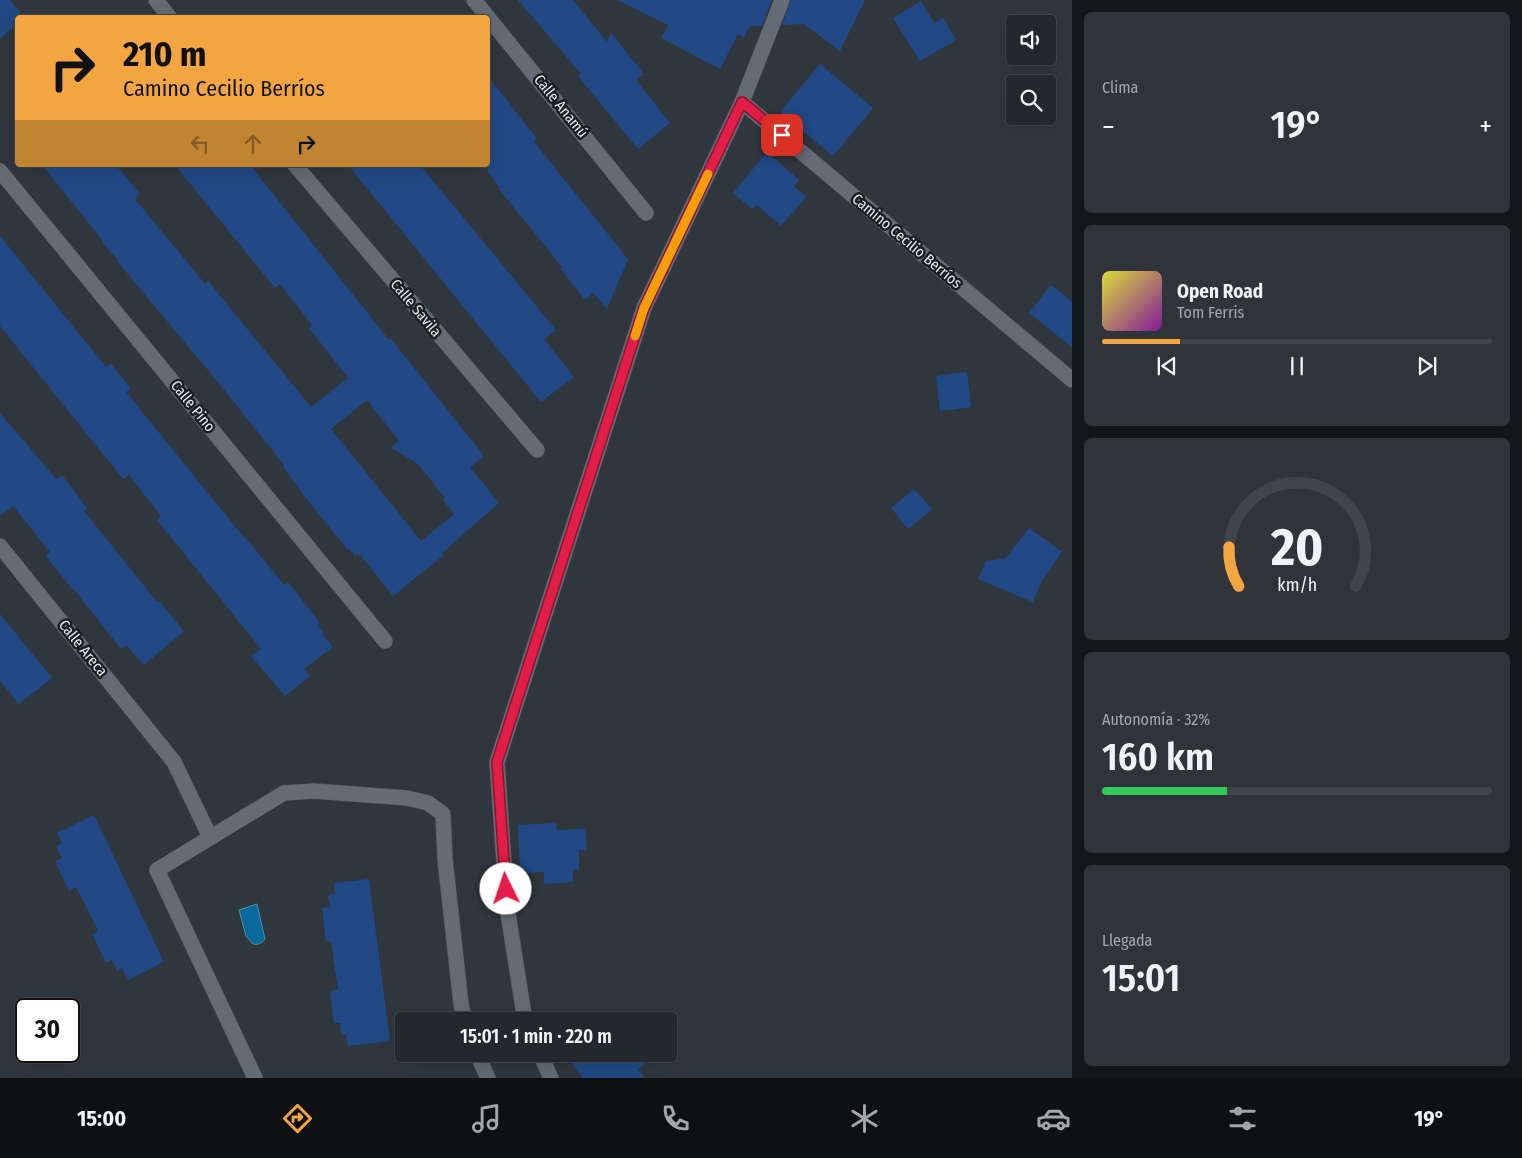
<!DOCTYPE html>
<html lang="es">
<head>
<meta charset="utf-8">
<style>
	:root { --surface:#24282e; --page:#30343a; --text:#f1f3f6; --muted:#a3a6aa; --line:#41444a; --accent:#f2a540 }
	body { margin:0; font-family:"Fira Sans Condensed",sans-serif; background:var(--page); color:var(--text); height:100vh; display:flex; flex-direction:column; font-size:19px; white-space:nowrap }
	* { box-sizing:border-box; margin:0 }
	p { font-size:16px; color:var(--muted) }
	.icon { flex:none; width:28px; height:28px; fill:none; stroke:currentColor; stroke-width:2; stroke-linecap:round; stroke-linejoin:round }
	.map { position:relative; flex:1; overflow:hidden }
	.sheet { display:flex; flex-direction:column; gap:12px; padding:12px; background:#141619; width:450px }
	.sheet>* { flex:none }
	.top-card { position:absolute; left:15px; top:15px; width:475px; height:152px; border-radius:5px; box-shadow:0 5px 20px #0002,0 0 0 1px var(--line); background:#f2a540; color:#111; overflow:hidden }
	.tools { position:absolute; left:1006px; top:15px; display:grid; gap:10px }
	.tools a { display:grid; place-items:center; width:50px; height:50px; border-radius:5px; background:var(--surface); box-shadow:0 5px 20px #0002,0 0 0 1px var(--line); font-size:25px }
	.speed { position:absolute; left:15px; top:998px; display:flex; gap:10px; font-size:25px; font-weight:700; text-align:center }
	.speed>* { display:grid; place-content:center; width:65px; height:65px; border-radius:50%; background:var(--surface); box-shadow:0 5px 20px #0002,0 0 0 1px var(--line); line-height:1 }
	.speed .limit { border:2px solid #111; border-radius:8px; background:#fff; color:#111 }
	.pin { position:absolute; display:grid; place-items:center; width:42px; height:42px; color:#fff; margin:-21px; border-radius:10px; box-shadow:0 2px 8px #0006 }
	.me { position:absolute; width:55px; margin:-28px; rotate:356deg; stroke-linejoin:round; filter:drop-shadow(0 0 4px #0008) }
	.turn { display:flex; align-items:center; gap:18px; height:105px; padding:0 25px; font-size:22px }
	.turn .icon { width:65px; height:65px; stroke-width:2.5 }
	.turn b { display:block; font-size:35px; line-height:42px }
	.lanes { display:flex; align-items:center; height:48px; padding:0 25px; background:#0003; justify-content:center; gap:25px; direction:ltr }
	.lanes .off { opacity:.35 }
	.big { font-size:38px; font-weight:600; line-height:1.1 }
	.sheet .tile { flex:1; display:flex; flex-direction:column; justify-content:center; gap:8px; min-width:0; padding:0 18px; border-radius:8px; background:var(--page) }
	.sheet .dial { align-items:center; gap:0 }
	.dial svg { height:130px; overflow:visible; fill:none; stroke:var(--line); stroke-width:7; stroke-linecap:round; text-anchor:middle }
	.dial text { fill:var(--text); stroke:none }
	.song { display:flex; align-items:center; gap:15px }
	.cover { width:60px; height:60px; border-radius:8px; background:linear-gradient(135deg,hsl(60 70% 55%),hsl(290 70% 35%)) }
	.played { height:5px; border-radius:2px; background:linear-gradient(90deg,var(--accent) 20%,var(--line) 20%) }
	.keys { display:flex; justify-content:space-around; direction:ltr }
	.heat { display:flex; justify-content:space-between; align-items:center; font-size:28px; direction:ltr }
	.charge { height:8px; border-radius:4px; background:linear-gradient(90deg,#34c759 32%,var(--line) 0) }
	.trip { position:absolute; left:395px; top:1012px; width:282px; height:50px; border-radius:5px; background:var(--surface); box-shadow:0 5px 20px #0002,0 0 0 1px var(--line); font-weight:600; line-height:50px; text-align:center }
	.dock { display:flex; height:80px; justify-content:space-around; align-items:center; background:#0e1012; color:var(--muted) }
	.dock .icon { width:35px; height:35px }
	.dock .active { color:var(--accent) }
	.dock b { font-size:22px; color:var(--text) }
	main { display:flex; flex:1; min-height:0 }
	.map>svg:first-child { display:block }
</style>
</head>
<body>
<main>
<div class="map">
<svg width="1072" height="1078" viewBox="0 0 1072 1078">
	<rect width="100%" height="100%" fill="#30363e"/>
	<!-- water -->
	<path fill="#086a9a" stroke="#4a90b3" d="M257,904L265,939C261,944 258,945 253,944L246,936L239,910Z"/>
	<!-- building -->
	<path fill="#224985" fill-rule="evenodd" d="M0,0H10L24,17L18,18V23L0,39Z
		M518,0H573L607,42L611,33L644,74L636,80L670,123L638,149L578,76L581,74Z
		M617,0H772L762,26H750L744,37L738,34L720,69L661,38L668,25Z
		M791,0H865L840,51L804,24L782,25Z
		M921,1L934,23L943,18L956,40L920,61L893,18Z
		M820,64L873,108L833,156L780,112Z
		M488,76L537,139L534,142L628,259L607,309L593,293L585,300L560,268L562,267L499,189L500,188L488,172Z
		M767,152L799,180L794,186L806,197L781,226L757,205L752,209L733,193Z
		M42,165H116L140,194L135,199L205,284L208,281L311,407L348,378L309,328L312,325L280,284L275,288L175,165H250L389,340L391,339L484,456L470,467L499,503L442,553L444,555L393,596L361,556L357,554L355,556L349,549L348,550L305,497L283,467L285,466L218,382L117,261L118,260L102,242L103,241ZM367,400L399,441L391,448L418,464L445,498L443,500L454,514L421,541L331,429Z
		M348,165H420L556,330L544,339L574,377L541,402Z
		M0,236L106,367L111,364L131,389L126,392L241,534L250,543L284,585L288,582L320,623L318,625L324,633L322,634L333,647L304,669L310,676L285,696L251,656L261,649L157,520L161,516L129,475L123,479L0,326Z
		M1051,285L1072,302V347L1029,313Z
		M967,372L971,407L940,411L936,376Z
		M0,413L56,479L62,475L87,508L84,511L157,602L159,601L184,631L144,665L126,645L121,649L73,588L72,589L46,556L50,552L13,506L0,516Z
		M914,489L932,509L908,529L891,508Z
		M1029,528L1062,552L1041,582L1033,602L978,579L986,561L1006,558Z
		M0,614L52,678L19,704L0,681Z
		M94,815L164,962L128,980L122,968L117,971L112,960L106,963L92,934L98,931L76,887L69,891L55,861L62,858L56,846L62,843L57,833Z
		M556,823L557,830L585,829L587,850H579V870H573V882L544,884V872L520,873L518,825Z
		M369,879L390,1041L348,1046L346,1034H341L340,1023H334L330,991L338,990L331,941H326L322,908L330,907L328,895L335,894L334,883Z
		M586,1054H659L638,1069L645,1078H583L572,1064Z"/>
	<g fill="none" stroke-linecap="round" stroke-linejoin="round">
		<!-- minor casing -->
		<g stroke="#4d5259" stroke-width="16">
			<path id="minor" d="M156,0L170,18
				M474,0L646,213
				M742,102L1072,380
				M295,165L537,450
				M0,171L385,641
				M0,546L174,762L210,837
				M525,1021L507,907L497,762L644,308L742,102L782,0
				M477,1054L488,1078
				M540,1054L551,1078
				M255,1078L157,870L284,793L314,791L407,798L428,803L443,814L445,859L461,1004L465,1021"/>
		</g>
		<!-- minor -->
		<use href="#minor" stroke="#656b75" stroke-width="15"/>
	</g>
	<g fill="none" stroke-linecap="round" stroke-linejoin="round">
		<!-- route casing -->
		<g stroke="#92132f" stroke-width="12">
			<path id="route" d="M506,889L497,762L644,308L742,102L782,135"/>
		</g>
		<!-- route -->
		<use href="#route" stroke="#e11d48" stroke-width="9"/>
		<!-- slow -->
		<path stroke="#f59e0b" stroke-width="9" d="M635,336L644,308L708,174"/>
	</g>
	<g text-anchor="middle" dominant-baseline="central" stroke-width="5" stroke-linejoin="round" paint-order="stroke">
		<!-- street labels -->
		<g font-size="15" fill="#e5e8ee" stroke="#1a1d21">
			<text transform="translate(561 106) rotate(51)">Calle Anamú</text>
			<text transform="translate(907 241) rotate(40)">Camino Cecilio Berríos</text>
			<text transform="translate(416 308) rotate(50)">Calle Savila</text>
			<text transform="translate(193 406) rotate(51)">Calle Pino</text>
			<text transform="translate(83 648) rotate(51)">Calle Areca</text>
		</g>
	</g>
</svg>
<div class="tools">
<a><svg class="icon" aria-label="sound" viewBox="0 0 24 24"><path d="M4 9h4l5-4v14l-5-4H4zM17 9q2 3 0 6"/></svg></a>
<a><svg class="icon" aria-label="search" viewBox="0 0 24 24"><circle cx="10" cy="10" r="6"/><path d="M15 15l6 6"/></svg></a>
</div>
<div class="speed"><div class="limit">30</div></div>
<div class="pin" style="left:782px;top:135px;background:#d93025"><svg class="icon" aria-label="arrive" viewBox="0 0 24 24"><path d="M6 21V4h12l-3 4 3 4H6"/></svg></div>
<svg class="me" style="left:506px;top:889px" viewBox="-20 -20 40 40"><circle r="19" fill="#fff"/><path d="M0-13L10 11 0 6-10 11z" fill="#e11d48"/></svg>
<div class="trip">15:01 · 1 min · 220 m</div>
<div class="top-card">
<div class="turn"><svg class="icon" aria-label="right" viewBox="0 0 24 24"><path d="M7 20v-9h11M14 6l5 5-5 5"/></svg><div><b>210 m</b>Camino Cecilio Berríos</div></div>
<div class="lanes"><svg class="icon off" aria-label="left" viewBox="0 0 24 24"><path d="M17 20v-9H6M10 6l-5 5 5 5"/></svg><svg class="icon off" aria-label="ahead" viewBox="0 0 24 24"><path d="M12 20V5M6 11l6-6 6 6"/></svg><svg class="icon" aria-label="right" viewBox="0 0 24 24"><path d="M7 20v-9h11M14 6l5 5-5 5"/></svg></div>
</div>
</div>
<section class="sheet">
<div class="tile"><p>Clima</p>
<div class="heat"><a>−</a><b class="big">19°</b><a>+</a></div>
</div>
<div class="tile">
<div class="song"><i class="cover"></i><div><b>Open Road</b><p>Tom Ferris</p></div></div>
<div class="played"></div>
<div class="keys"><svg class="icon" aria-label="previous" viewBox="0 0 24 24"><path d="M18 5L8 12l10 7zM5 5v14"/></svg><svg class="icon" aria-label="pause" viewBox="0 0 24 24"><path d="M8 5v14M16 5v14"/></svg><svg class="icon" aria-label="next" viewBox="0 0 24 24"><path d="M6 5l10 7-10 7zM19 5v14"/></svg></div>
</div>
<div class="tile dial"><svg viewBox="0 0 100 80">
<path d="M14 69A42 42 0 1 1 86 69"/>
<path d="M14 69A42 42 0 0 1 8 45" stroke="#f2a540"/>
<text x="50" y="56" font-size="32" font-weight="700">20</text>
<text x="50" y="72" font-size="11">km/h</text>
</svg></div>
<div class="tile"><p>Autonomía · 32%</p><b class="big">160 km</b><div class="charge"></div></div>
<div class="tile"><p>Llegada</p><b class="big">15:01</b></div>
</section>
</main>
<nav class="dock">
<b>15:00</b>
<svg class="icon active" aria-label="directions" viewBox="0 0 24 24"><path d="M12 3l9 9-9 9-9-9zM9 14v-3h6M13 9l2 2-2 2"/></svg>
<svg class="icon" aria-label="music" viewBox="0 0 24 24"><path d="M9 18V5l10-2v13"/><circle cx="6" cy="18" r="3"/><circle cx="16" cy="16" r="3"/></svg>
<svg class="icon" aria-label="phone" viewBox="0 0 24 24"><path d="M5 4h4l2 5-3 2q2 4 5 5l2-3 5 2v4C11 20 4 13 5 4z"/></svg>
<svg class="icon" aria-label="climate" viewBox="0 0 24 24"><path d="M12 3v18M4 7l16 10M4 17L20 7"/></svg>
<svg class="icon" aria-label="car" viewBox="0 0 24 24"><path d="M5 17H2v-5l4-1 3-4h7l3 4 3 1v5h-3M9 17h6M6 11h13"/><circle cx="7" cy="17" r="2"/><circle cx="17" cy="17" r="2"/></svg>
<svg class="icon" aria-label="filters" viewBox="0 0 24 24"><path d="M4 7h16M4 17h16"/><circle cx="9" cy="7" r="2"/><circle cx="15" cy="17" r="2"/></svg>
<b>19°</b>
</nav>
</body>
</html>
